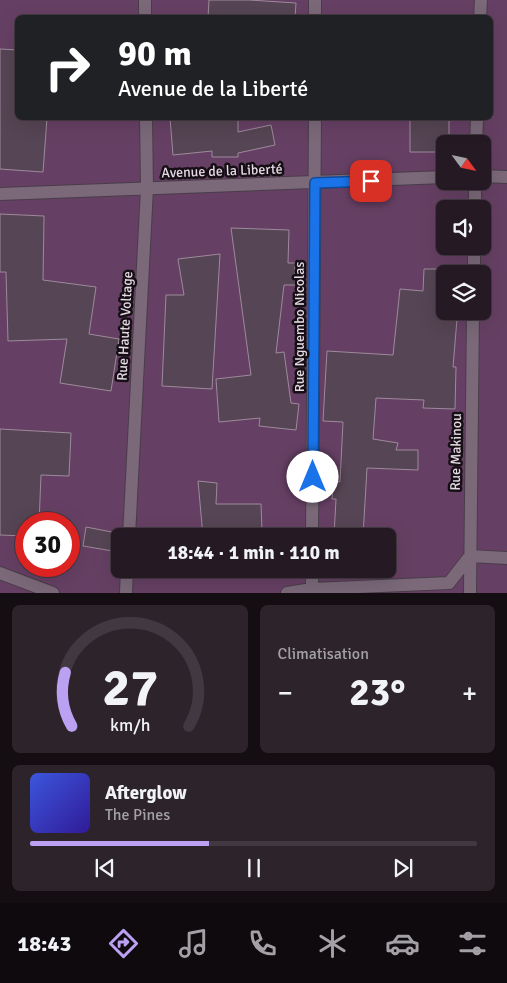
<!DOCTYPE html>
<html lang="fr">
<head>
<meta charset="utf-8">
<style>
	:root { --surface:#251a23; --page:#2d232b; --text:#f1f3f6; --muted:#a3a1a6; --line:#423841; --accent:#bca0f2 }
	body { margin:0; font-family:Signika,sans-serif; background:var(--page); color:var(--text); height:100vh; display:flex; flex-direction:column; font-size:19px; white-space:nowrap }
	* { box-sizing:border-box; margin:0 }
	p { font-size:16px; color:var(--muted) }
	.icon { flex:none; width:28px; height:28px; fill:none; stroke:currentColor; stroke-width:2; stroke-linecap:round; stroke-linejoin:round }
	.map { position:relative; height:593px; overflow:hidden }
	.panel { display:flex; flex-direction:column; gap:12px; padding:12px; background:#140e13; flex:1 }
	.panel>* { flex:none }
	.hud { position:absolute; left:15px; top:15px; width:478px; height:105px; border-radius:8px; box-shadow:0 5px 20px #0002,0 0 0 1px var(--line); background:#202124; color:#fff; overflow:hidden }
	.needle { width:32px; rotate:123deg }
	.tools { position:absolute; left:436px; top:135px; display:grid; gap:10px }
	.tools a { display:grid; place-items:center; width:55px; height:55px; border-radius:8px; background:var(--surface); box-shadow:0 5px 20px #0002,0 0 0 1px var(--line); font-size:25px }
	.speed { position:absolute; left:15px; top:512px; display:flex; gap:10px; font-size:25px; font-weight:700; text-align:center }
	.speed>* { display:grid; place-content:center; width:65px; height:65px; border-radius:50%; background:var(--surface); box-shadow:0 5px 20px #0002,0 0 0 1px var(--line); line-height:1 }
	.speed .limit { border:8px solid #d22; background:#fff; color:#111 }
	.pin { position:absolute; display:grid; place-items:center; width:42px; height:42px; color:#fff; margin:-21px; border-radius:10px; box-shadow:0 2px 8px #0006 }
	.me { position:absolute; width:55px; margin:-28px; rotate:0deg; stroke-linejoin:round; filter:drop-shadow(0 0 4px #0008) }
	.turn { display:flex; align-items:center; gap:18px; height:105px; padding:0 20px; font-size:22px }
	.turn .icon { width:65px; height:65px; stroke-width:2.5 }
	.turn b { display:block; font-size:35px; line-height:42px }
	.big { font-size:38px; font-weight:700; line-height:1.1 }
	.panel .tile { flex:1; display:flex; flex-direction:column; justify-content:center; gap:8px; min-width:0; padding:0 18px; border-radius:8px; background:var(--page) }
	.panel .dial { align-items:center; gap:0 }
	.dial svg { height:130px; overflow:visible; fill:none; stroke:var(--line); stroke-width:7; stroke-linecap:round; text-anchor:middle }
	.dial text { fill:var(--text); stroke:none }
	.song { display:flex; align-items:center; gap:15px }
	.cover { width:60px; height:60px; border-radius:8px; background:linear-gradient(135deg,hsl(230 70% 55%),hsl(250 70% 35%)) }
	.played { height:5px; border-radius:2px; background:linear-gradient(90deg,var(--accent) 40%,var(--line) 40%) }
	.keys { display:flex; justify-content:space-around; direction:ltr }
	.heat { display:flex; justify-content:space-between; align-items:center; font-size:28px; direction:ltr }
	.panel .tiles { flex:1; display:grid; gap:12px; grid-template-columns:1fr 1fr }
	.tile:last-child { grid-column:span 2 }
	.trip { position:absolute; left:111px; top:528px; width:285px; height:50px; border-radius:8px; background:var(--surface); box-shadow:0 5px 20px #0002,0 0 0 1px var(--line); font-weight:700; line-height:50px; text-align:center }
	.tab-bar { display:flex; height:80px; justify-content:space-around; align-items:center; background:#0f0a0e; color:var(--muted) }
	.tab-bar .icon { width:35px; height:35px }
	.tab-bar .current { color:var(--accent) }
	.tab-bar b { font-size:22px; color:var(--text) }
	.map>svg:first-child { display:block }
</style>
</head>
<body>
<div class="map">
<svg width="507" height="593" viewBox="0 0 507 593">
	<rect width="100%" height="100%" fill="#31222f"/>
	<!-- green -->
	<path fill="#664064" fill-rule="evenodd" d="M0,0H507V593H0ZM18,18H490V118H18ZM445,144H482V181H445ZM445,209H482V246H445ZM445,274H482V311H445ZM26,524H69V566H26ZM120,536H388V569H120Z"/>
	<!-- building -->
	<path fill="#564554" stroke="#9d8a9b" d="M209,0H249L296,3L295,18H208Z
		M0,49L18,50V118H47L43,172L0,169Z
		M170,118H238V132L271,125L275,145L238,153V157H212V151L173,155Z
		M410,118H449V144H445V152H410Z
		M0,214L44,216L43,280L96,287L89,334L119,339L111,391L60,383L67,339L8,341L6,272H0Z
		M231,228L289,230L288,263H295V285H284L276,353L284,352L291,403L299,404L296,430L259,426L260,418L219,422L216,379L251,375Z
		M220,254L212,389L162,386L166,295H184L178,259Z
		M424,269H445V318L457,319L453,367H456L455,409L423,408L424,400L376,398L373,439L398,443L396,450H418V470L367,468L363,536H334L336,499H332L334,481L340,482L343,422L323,421L327,351L393,355L400,289L423,291Z
		M0,429L71,433L69,476L41,475L39,524H26V536L0,535Z
		M198,481L217,483L216,504H261L262,531L224,532V536H203Z
		M86,527L117,533L113,551L83,546Z"/>
	<g fill="none" stroke-linecap="round" stroke-linejoin="round">
		<!-- minor casing -->
		<g stroke="#493d48" stroke-width="14">
			<path id="minor" d="M145,0V18
				M315,0V18
				M480,18L481,0
				M476,144L477,118
				M482,176L507,177
				M0,194L445,177
				M475,209V181
				M474,274V246
				M129,536L147,188L146,118
				M312,536L315,118
				M0,573L53,593
				M126,593L127,569
				M287,593L312,589L449,583L470,556L507,558
				M312,593V569
				M470,593L473,311"/>
		</g>
		<!-- minor -->
		<use href="#minor" stroke="#7b697a" stroke-width="12"/>
	</g>
	<g fill="none" stroke-linecap="round" stroke-linejoin="round">
		<!-- route casing -->
		<g stroke="#114b97" stroke-width="12">
			<path id="route" d="M313,477L315,183L371,181"/>
		</g>
		<!-- route -->
		<use href="#route" stroke="#1a73e8" stroke-width="9"/>
	</g>
	<g text-anchor="middle" dominant-baseline="central" stroke-width="5" stroke-linejoin="round" paint-order="stroke">
		<!-- street labels -->
		<g font-size="14" fill="#e5dae4" stroke="#150e14">
			<text transform="translate(222 171) rotate(-2)">Avenue de la Liberté</text>
			<text transform="translate(125 326) rotate(-87)">Rue Haute Voltage</text>
			<text transform="translate(299 327) rotate(-90)">Rue Nguembo Nicolas</text>
			<text transform="translate(456 452) rotate(-89)">Rue Makinou</text>
		</g>
	</g>
</svg>
<div class="tools">
<a><svg class="needle" viewBox="-14 -14 28 28"><path d="M0-13l5 13h-10z" fill="#e53935"/><path d="M0 13l5-13h-10z" fill="#a3a1a6"/></svg></a>
<a><svg class="icon" aria-label="sound" viewBox="0 0 24 24"><path d="M4 9h4l5-4v14l-5-4H4zM17 9q2 3 0 6"/></svg></a>
<a><svg class="icon" aria-label="layers" viewBox="0 0 24 24"><path d="M12 4l9 5-9 5-9-5zM3 14l9 5 9-5"/></svg></a>
</div>
<div class="speed"><div class="limit">30</div></div>
<div class="pin" style="left:371px;top:181px;background:#d93025"><svg class="icon" aria-label="arrive" viewBox="0 0 24 24"><path d="M6 21V4h12l-3 4 3 4H6"/></svg></div>
<svg class="me" style="left:313px;top:477px" viewBox="-20 -20 40 40"><circle r="19" fill="#fff"/><path d="M0-13L10 11 0 6-10 11z" fill="#1a73e8"/></svg>
<div class="trip">18:44 · 1 min · 110 m</div>
<div class="hud">
<div class="turn"><svg class="icon" aria-label="right" viewBox="0 0 24 24"><path d="M7 20v-9h11M14 6l5 5-5 5"/></svg><div><b>90 m</b>Avenue de la Liberté</div></div>
</div>
</div>
<section class="panel">
<div class="tiles">
<div class="tile dial"><svg viewBox="0 0 100 80">
<path d="M14 69A42 42 0 1 1 86 69"/>
<path d="M14 69A42 42 0 0 1 10 36" stroke="#bca0f2"/>
<text x="50" y="56" font-size="32" font-weight="700">27</text>
<text x="50" y="72" font-size="11">km/h</text>
</svg></div>
<div class="tile"><p>Climatisation</p>
<div class="heat"><a>−</a><b class="big">23°</b><a>+</a></div>
</div>
<div class="tile">
<div class="song"><i class="cover"></i><div><b>Afterglow</b><p>The Pines</p></div></div>
<div class="played"></div>
<div class="keys"><svg class="icon" aria-label="previous" viewBox="0 0 24 24"><path d="M18 5L8 12l10 7zM5 5v14"/></svg><svg class="icon" aria-label="pause" viewBox="0 0 24 24"><path d="M8 5v14M16 5v14"/></svg><svg class="icon" aria-label="next" viewBox="0 0 24 24"><path d="M6 5l10 7-10 7zM19 5v14"/></svg></div>
</div>
</div>
</section>
<nav class="tab-bar">
<b>18:43</b>
<svg class="icon current" aria-label="directions" viewBox="0 0 24 24"><path d="M12 3l9 9-9 9-9-9zM9 14v-3h6M13 9l2 2-2 2"/></svg>
<svg class="icon" aria-label="music" viewBox="0 0 24 24"><path d="M9 18V5l10-2v13"/><circle cx="6" cy="18" r="3"/><circle cx="16" cy="16" r="3"/></svg>
<svg class="icon" aria-label="phone" viewBox="0 0 24 24"><path d="M5 4h4l2 5-3 2q2 4 5 5l2-3 5 2v4C11 20 4 13 5 4z"/></svg>
<svg class="icon" aria-label="climate" viewBox="0 0 24 24"><path d="M12 3v18M4 7l16 10M4 17L20 7"/></svg>
<svg class="icon" aria-label="car" viewBox="0 0 24 24"><path d="M5 17H2v-5l4-1 3-4h7l3 4 3 1v5h-3M9 17h6M6 11h13"/><circle cx="7" cy="17" r="2"/><circle cx="17" cy="17" r="2"/></svg>
<svg class="icon" aria-label="filters" viewBox="0 0 24 24"><path d="M4 7h16M4 17h16"/><circle cx="9" cy="7" r="2"/><circle cx="15" cy="17" r="2"/></svg>
</nav>
</body>
</html>
